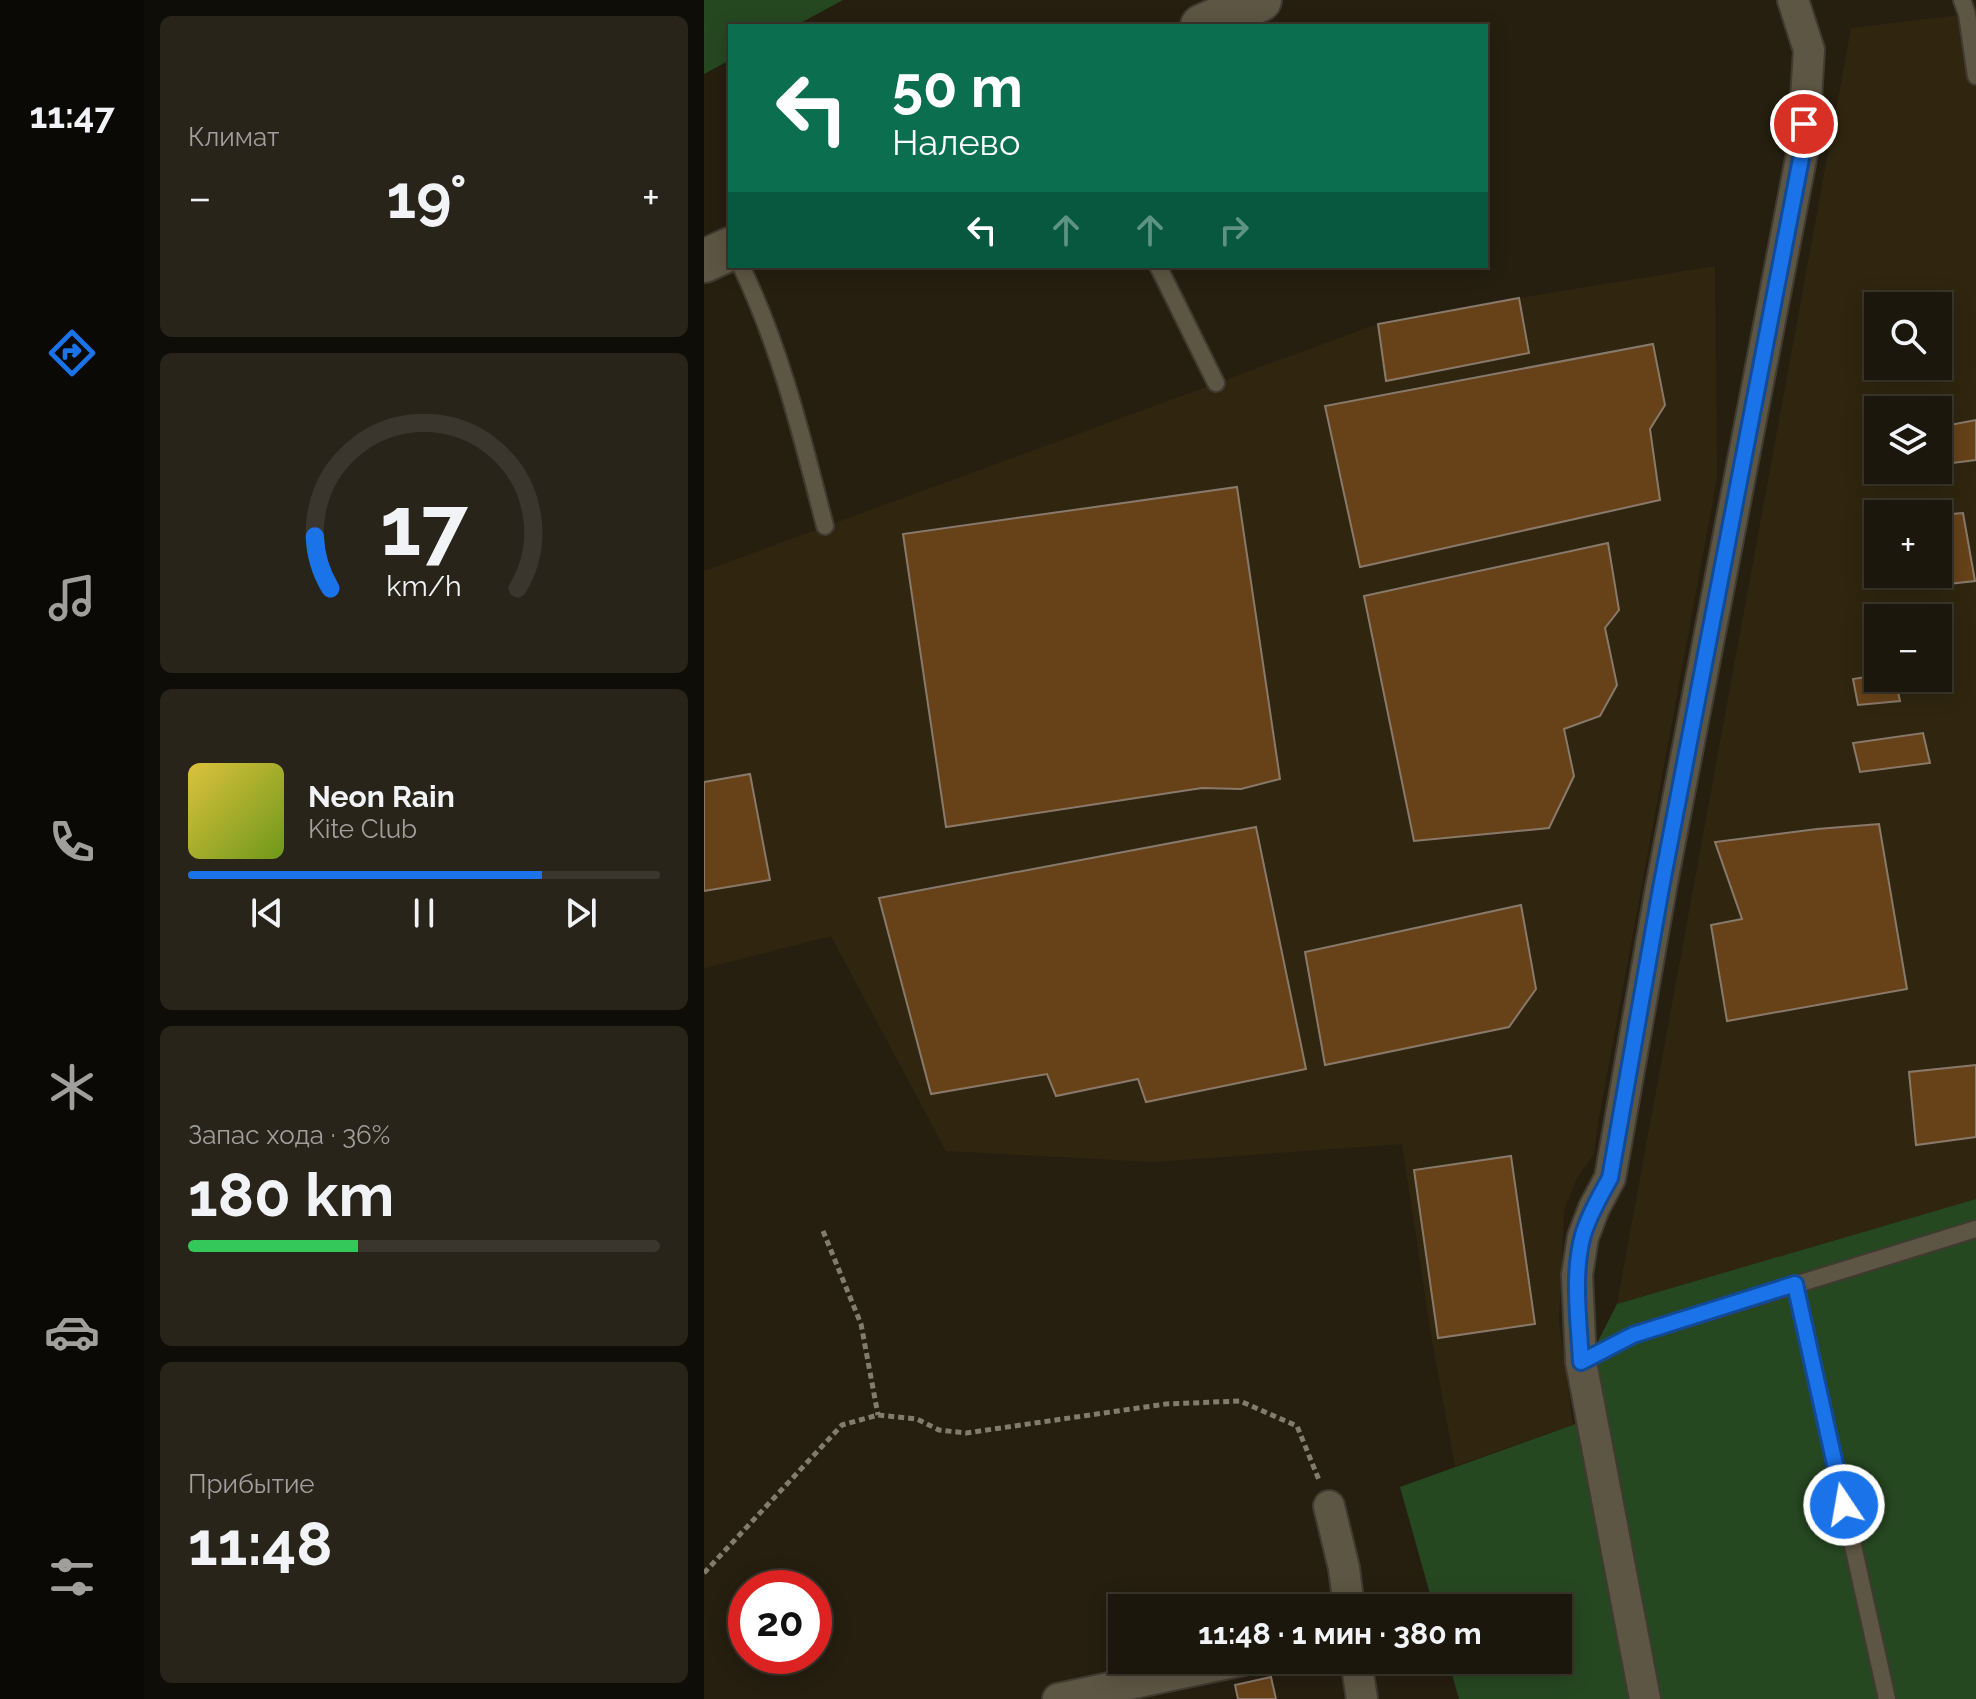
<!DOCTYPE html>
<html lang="ru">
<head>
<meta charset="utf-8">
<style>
	:root { --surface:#1c170c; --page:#29241a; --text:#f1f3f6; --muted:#a09f9d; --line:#3a362d; --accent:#1a73e8 }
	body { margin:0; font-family:Raleway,sans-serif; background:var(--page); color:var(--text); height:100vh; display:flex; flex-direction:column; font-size:30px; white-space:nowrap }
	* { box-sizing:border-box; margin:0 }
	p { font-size:26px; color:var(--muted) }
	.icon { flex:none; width:44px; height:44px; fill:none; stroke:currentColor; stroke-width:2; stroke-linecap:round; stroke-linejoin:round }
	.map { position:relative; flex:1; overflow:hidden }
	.panel { display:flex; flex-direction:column; gap:16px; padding:16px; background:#0f0d07; width:560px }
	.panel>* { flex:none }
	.banner { position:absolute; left:24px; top:24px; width:760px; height:244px; border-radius:0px; box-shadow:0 4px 20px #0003,0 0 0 2px var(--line); background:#0b6e4f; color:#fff; overflow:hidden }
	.fabs { position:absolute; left:1160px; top:292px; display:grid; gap:16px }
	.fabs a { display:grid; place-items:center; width:88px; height:88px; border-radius:0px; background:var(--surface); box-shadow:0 4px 20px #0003,0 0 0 2px var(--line); font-size:40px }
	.speed { position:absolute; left:24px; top:1570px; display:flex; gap:16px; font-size:40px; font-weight:700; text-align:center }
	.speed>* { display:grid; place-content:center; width:104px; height:104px; border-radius:50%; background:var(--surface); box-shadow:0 4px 20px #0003,0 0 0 2px var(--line); line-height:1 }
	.speed .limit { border:12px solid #d22; background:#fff; color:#111 }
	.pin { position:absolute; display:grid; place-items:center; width:68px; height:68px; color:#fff; margin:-34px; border:4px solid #fff; border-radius:50%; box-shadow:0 2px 8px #0007 }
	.me { position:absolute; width:88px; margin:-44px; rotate:348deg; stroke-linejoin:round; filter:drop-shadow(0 0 6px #0008) }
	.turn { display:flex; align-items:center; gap:28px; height:168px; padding:0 32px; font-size:36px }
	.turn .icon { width:104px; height:104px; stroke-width:2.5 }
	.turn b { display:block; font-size:56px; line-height:68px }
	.lanes { display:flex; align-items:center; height:76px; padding:0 32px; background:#0003; justify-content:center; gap:40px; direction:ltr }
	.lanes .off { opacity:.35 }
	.big { font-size:60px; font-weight:700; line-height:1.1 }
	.panel .widget { flex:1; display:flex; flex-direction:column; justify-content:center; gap:12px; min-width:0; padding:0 28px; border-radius:12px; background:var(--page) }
	.panel .dial { align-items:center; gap:0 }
	.dial svg { height:208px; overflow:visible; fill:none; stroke:var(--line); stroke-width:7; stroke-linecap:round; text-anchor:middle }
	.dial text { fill:var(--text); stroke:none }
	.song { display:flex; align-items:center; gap:24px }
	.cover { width:96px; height:96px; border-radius:12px; background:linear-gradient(135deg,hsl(50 70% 55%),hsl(80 70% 35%)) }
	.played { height:8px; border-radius:4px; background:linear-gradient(90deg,var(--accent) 75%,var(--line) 75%) }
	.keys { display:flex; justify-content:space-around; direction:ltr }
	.heat { display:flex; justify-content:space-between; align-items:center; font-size:44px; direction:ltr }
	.charge { height:12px; border-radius:6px; background:linear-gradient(90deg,#34c759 36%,var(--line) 0) }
	.trip { position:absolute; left:404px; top:1594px; width:464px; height:80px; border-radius:0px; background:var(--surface); box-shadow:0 4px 20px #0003,0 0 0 2px var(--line); font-weight:700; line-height:80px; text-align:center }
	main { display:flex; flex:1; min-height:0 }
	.tab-bar { display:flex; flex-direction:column; width:144px; justify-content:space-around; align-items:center; background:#0b0905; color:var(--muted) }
	.tab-bar .icon { width:56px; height:56px }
	.tab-bar .current { color:var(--accent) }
	.tab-bar b { font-size:36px; color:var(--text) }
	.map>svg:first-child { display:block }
</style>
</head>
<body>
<main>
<nav class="tab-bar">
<b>11:47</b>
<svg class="icon current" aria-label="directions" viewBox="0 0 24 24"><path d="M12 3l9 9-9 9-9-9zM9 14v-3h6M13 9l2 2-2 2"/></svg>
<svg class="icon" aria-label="music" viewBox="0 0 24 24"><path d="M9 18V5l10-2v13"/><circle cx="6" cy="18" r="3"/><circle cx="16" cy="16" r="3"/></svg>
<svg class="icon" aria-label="phone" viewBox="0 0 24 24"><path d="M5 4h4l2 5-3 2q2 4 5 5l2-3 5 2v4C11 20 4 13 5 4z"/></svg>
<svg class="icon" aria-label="climate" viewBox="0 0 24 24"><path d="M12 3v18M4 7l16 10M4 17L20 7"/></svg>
<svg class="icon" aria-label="car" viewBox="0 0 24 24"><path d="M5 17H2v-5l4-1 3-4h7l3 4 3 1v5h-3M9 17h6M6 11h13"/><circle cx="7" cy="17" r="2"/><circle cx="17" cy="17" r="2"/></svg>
<svg class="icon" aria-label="filters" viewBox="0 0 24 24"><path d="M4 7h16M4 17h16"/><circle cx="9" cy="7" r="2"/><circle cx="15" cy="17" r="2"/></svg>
</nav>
<section class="panel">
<div class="widget"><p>Климат</p>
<div class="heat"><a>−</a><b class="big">19°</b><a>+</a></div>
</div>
<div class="widget dial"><svg viewBox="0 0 100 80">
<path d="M14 69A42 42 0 1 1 86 69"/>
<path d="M14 69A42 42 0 0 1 8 49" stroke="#1a73e8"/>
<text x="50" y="56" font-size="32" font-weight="700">17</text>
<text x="50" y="72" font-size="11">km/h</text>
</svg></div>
<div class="widget">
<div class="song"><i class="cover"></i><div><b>Neon Rain</b><p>Kite Club</p></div></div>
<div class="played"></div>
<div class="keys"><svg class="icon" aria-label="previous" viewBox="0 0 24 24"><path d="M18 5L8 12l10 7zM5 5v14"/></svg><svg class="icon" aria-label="pause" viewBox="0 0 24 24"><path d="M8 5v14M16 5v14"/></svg><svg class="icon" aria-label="next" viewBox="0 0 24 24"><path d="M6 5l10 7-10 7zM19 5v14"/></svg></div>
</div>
<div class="widget"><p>Запас хода · 36%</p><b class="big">180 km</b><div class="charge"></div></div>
<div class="widget"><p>Прибытие</p><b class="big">11:48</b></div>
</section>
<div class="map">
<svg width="1272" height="1699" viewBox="0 0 1272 1699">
	<rect width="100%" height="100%" fill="#261f10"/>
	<!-- built -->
	<path fill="#30260f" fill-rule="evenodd" d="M1272,13V1199L913,1304L1147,28ZM1174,306H1234V366H1174ZM1174,410H1234V470H1174ZM1174,514H1234V574H1174ZM1174,618H1234V678H1174Z
		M1011,266L1013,478L894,1123L890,1154L873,1178L860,1210L855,1322L869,1425L751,1466L728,1341L698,1144L450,1162L242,1151L127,936L0,968V571L674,324L815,298Z"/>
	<!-- green -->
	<path fill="#264821" d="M0,0H139L91,26H26V60L0,74Z
		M1272,1199V1699H755L744,1660H854V1608H730L696,1487L869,1425L889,1412L886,1357L913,1304Z"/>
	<!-- building -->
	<path fill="#674218" stroke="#89796b" stroke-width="2" d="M815,298L825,353L682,381L674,324Z
		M949,344L961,405L946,429L956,500L656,567L621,406Z
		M1272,420V460L1241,464L1235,427Z
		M533,487L576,779L537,789L498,788L242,827L199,534Z
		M1259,513L1271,581L1227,586L1225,574H1234V515Z
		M904,543L915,610L901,628L913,685L896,716L860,729L870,776L845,828L710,841L660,596Z
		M1174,675V678H1191L1196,701L1154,705L1149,679Z
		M1219,733L1226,763L1156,772L1149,743Z
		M46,774L66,880L0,891V782Z
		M1175,824L1203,989L1023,1021L1007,925L1038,919L1011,842L1113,829Z
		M552,827L602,1069L442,1102L434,1079L352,1096L343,1074L227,1094L175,898Z
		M817,905L832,989L805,1027L621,1065L601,952Z
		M1272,1065V1137L1212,1145L1205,1072Z
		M807,1156L831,1324L734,1338L710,1170Z
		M567,1677L572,1699H534L531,1685Z"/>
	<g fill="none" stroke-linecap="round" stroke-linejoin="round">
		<!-- lane casing -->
		<g stroke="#403a31" stroke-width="20">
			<path id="lane" d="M1258,0L1263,14L1272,76
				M37,266C77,349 98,437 121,526
				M454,266L512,383
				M1091,1284L1183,1699
				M877,1362L929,1335L1272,1229"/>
		</g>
		<!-- street casing -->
		<g stroke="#403a31" stroke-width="34">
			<path id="street" d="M625,1506L640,1568L645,1608
				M652,1660L658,1699
				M354,1699L539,1660
				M941,1699L877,1362L873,1275L879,1237L890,1208L906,1178L957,888L1099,148L1105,50L1089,0"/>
		</g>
		<!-- secondary casing -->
		<g stroke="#403a31" stroke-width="46">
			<path id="secondary" d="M498,26L556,0
				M0,261L26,249"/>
		</g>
		<!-- path -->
		<path stroke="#827c6f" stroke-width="5" stroke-dasharray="6 4" stroke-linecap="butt" d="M119,1231L157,1324L174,1415
			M0,1573L138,1425L174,1415L213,1419L235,1430L262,1433L462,1404L536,1401L593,1426L615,1480"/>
		<!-- lane -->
		<use href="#lane" stroke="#5e5644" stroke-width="16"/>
		<!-- street -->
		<use href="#street" stroke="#5e5644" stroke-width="30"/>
		<!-- secondary -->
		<use href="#secondary" stroke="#5e5644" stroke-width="42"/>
	</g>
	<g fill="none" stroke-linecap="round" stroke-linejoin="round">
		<!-- route casing -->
		<g stroke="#114b97" stroke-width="20">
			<path id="route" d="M1100,124L1099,148L957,888L906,1178C896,1196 885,1215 879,1235C868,1275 875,1321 877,1362L929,1335L1091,1284L1140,1505"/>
		</g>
		<!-- route -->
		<use href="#route" stroke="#1a73e8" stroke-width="14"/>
	</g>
</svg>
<div class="fabs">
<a><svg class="icon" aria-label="search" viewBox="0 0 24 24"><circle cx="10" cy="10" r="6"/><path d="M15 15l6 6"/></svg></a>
<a><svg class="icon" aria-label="layers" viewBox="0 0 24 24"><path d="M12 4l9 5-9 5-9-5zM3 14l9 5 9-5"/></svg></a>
<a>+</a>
<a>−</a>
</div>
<div class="speed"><div class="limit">20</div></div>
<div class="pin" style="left:1100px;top:124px;background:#d93025"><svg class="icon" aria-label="arrive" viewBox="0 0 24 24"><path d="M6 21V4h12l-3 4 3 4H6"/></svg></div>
<svg class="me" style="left:1140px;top:1505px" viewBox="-20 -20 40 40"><circle r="17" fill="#1a73e8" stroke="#fff" stroke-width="3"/><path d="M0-11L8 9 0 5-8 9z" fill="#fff"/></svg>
<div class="trip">11:48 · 1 мин · 380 m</div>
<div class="banner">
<div class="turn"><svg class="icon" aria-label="left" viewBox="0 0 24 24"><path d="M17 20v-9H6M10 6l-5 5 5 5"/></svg><div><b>50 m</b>Налево</div></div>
<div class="lanes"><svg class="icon" aria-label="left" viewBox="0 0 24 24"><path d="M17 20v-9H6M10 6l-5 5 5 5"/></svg><svg class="icon off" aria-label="ahead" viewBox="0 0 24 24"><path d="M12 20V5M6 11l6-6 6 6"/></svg><svg class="icon off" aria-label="ahead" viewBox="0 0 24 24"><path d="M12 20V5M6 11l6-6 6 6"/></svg><svg class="icon off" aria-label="right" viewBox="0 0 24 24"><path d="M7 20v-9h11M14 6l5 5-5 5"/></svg></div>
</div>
</div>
</main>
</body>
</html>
